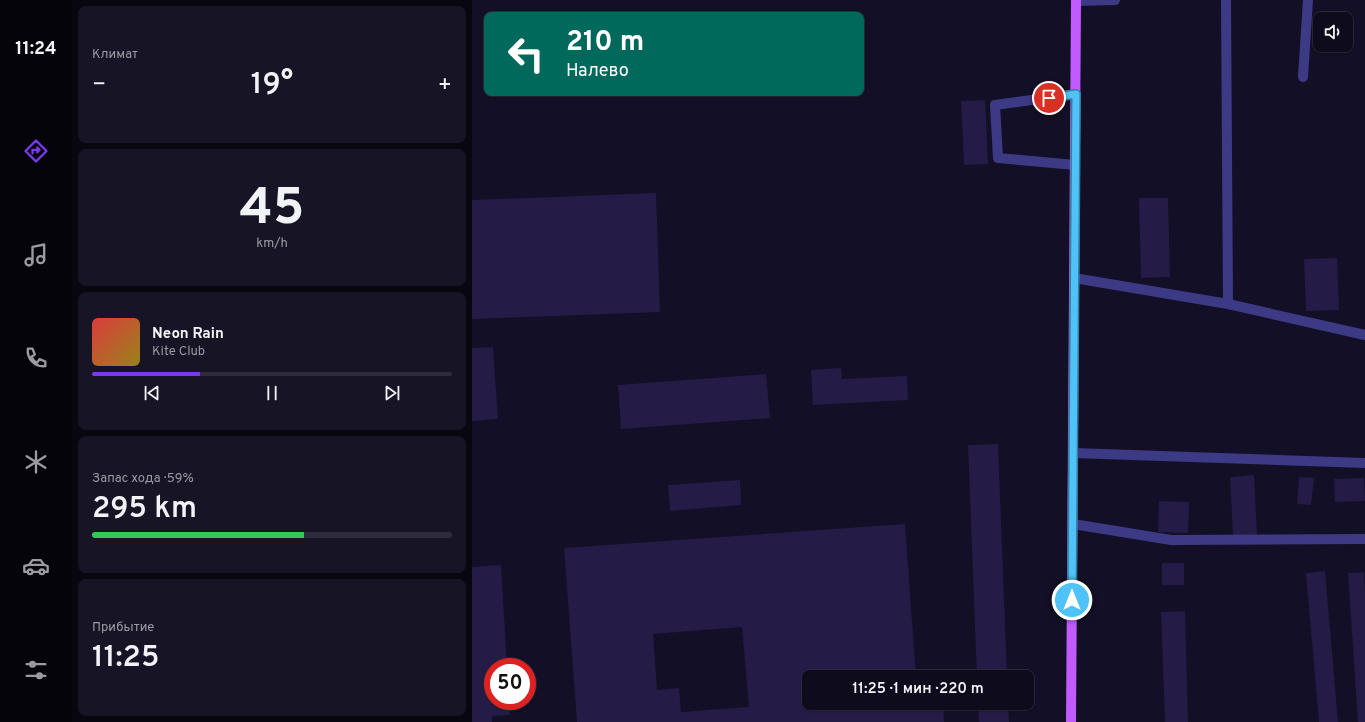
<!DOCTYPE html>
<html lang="ru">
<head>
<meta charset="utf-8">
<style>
	:root { --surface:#0e0b1c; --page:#171425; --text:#f1f3f6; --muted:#9b9ba3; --line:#2e2b3b; --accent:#7c3aed }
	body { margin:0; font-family:Overpass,sans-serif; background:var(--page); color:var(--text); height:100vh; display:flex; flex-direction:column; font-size:15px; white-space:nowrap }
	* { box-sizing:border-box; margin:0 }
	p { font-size:13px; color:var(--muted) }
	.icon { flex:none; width:22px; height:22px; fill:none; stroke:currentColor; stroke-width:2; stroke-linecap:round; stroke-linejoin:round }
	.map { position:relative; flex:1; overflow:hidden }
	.sheet { display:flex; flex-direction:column; gap:6px; padding:6px; background:#08060f; width:400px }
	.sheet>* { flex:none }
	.guide { position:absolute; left:12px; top:12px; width:380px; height:84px; border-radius:8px; box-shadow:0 1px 3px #0004,0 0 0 1px var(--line); background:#00695c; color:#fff; overflow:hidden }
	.tools { position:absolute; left:841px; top:12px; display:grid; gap:8px }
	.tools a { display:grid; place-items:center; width:40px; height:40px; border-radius:8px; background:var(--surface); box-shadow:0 1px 3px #0004,0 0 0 1px var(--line); font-size:20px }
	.speed { position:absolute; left:12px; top:658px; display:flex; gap:8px; font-size:20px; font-weight:700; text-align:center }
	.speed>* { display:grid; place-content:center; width:52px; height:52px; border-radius:50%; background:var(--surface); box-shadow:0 1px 3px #0004,0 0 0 1px var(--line); line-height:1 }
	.speed .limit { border:6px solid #d22; background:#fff; color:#111 }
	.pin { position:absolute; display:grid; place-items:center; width:34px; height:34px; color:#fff; margin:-17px; border:2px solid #fff; border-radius:50%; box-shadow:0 1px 4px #0007 }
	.me { position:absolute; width:44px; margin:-22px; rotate:0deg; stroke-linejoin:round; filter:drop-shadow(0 0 3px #0008) }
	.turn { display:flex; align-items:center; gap:14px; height:84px; padding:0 16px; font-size:18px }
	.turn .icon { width:52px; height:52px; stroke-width:2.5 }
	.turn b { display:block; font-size:28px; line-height:34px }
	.big { font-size:30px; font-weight:600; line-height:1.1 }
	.sheet .tile { flex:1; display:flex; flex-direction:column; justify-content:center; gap:6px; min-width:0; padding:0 14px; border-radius:8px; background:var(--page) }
	.sheet .dial { align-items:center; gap:0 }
	.dial b { font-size:52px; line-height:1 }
	.song { display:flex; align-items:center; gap:12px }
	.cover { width:48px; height:48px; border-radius:6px; background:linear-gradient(135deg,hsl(0 70% 55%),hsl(50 70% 35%)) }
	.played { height:4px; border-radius:2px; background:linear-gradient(90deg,var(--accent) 30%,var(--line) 30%) }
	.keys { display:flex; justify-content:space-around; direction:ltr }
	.heat { display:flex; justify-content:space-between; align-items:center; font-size:22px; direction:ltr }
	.charge { height:6px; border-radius:3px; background:linear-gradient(90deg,#34c759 59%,var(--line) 0) }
	.trip { position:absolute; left:330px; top:670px; width:232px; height:40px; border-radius:8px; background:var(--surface); box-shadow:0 1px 3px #0004,0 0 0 1px var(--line); font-weight:600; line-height:40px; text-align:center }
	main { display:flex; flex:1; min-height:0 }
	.tab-bar { display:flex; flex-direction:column; width:72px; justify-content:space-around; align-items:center; background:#06040b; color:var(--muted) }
	.tab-bar .icon { width:28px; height:28px }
	.tab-bar .active { color:var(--accent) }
	.tab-bar b { font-size:18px; color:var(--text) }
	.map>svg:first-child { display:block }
</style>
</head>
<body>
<main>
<nav class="tab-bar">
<b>11:24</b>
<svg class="icon active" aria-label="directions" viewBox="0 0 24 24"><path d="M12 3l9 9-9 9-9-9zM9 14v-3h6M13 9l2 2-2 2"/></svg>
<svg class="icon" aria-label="music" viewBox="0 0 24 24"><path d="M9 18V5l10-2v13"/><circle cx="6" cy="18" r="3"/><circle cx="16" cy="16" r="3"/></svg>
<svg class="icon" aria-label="phone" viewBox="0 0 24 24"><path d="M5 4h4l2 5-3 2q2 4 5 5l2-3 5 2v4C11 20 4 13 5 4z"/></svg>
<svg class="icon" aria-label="climate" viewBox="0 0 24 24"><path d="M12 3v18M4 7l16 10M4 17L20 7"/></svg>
<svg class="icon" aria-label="car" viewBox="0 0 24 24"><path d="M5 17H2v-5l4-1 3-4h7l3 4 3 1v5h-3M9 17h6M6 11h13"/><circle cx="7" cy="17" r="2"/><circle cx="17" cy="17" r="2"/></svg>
<svg class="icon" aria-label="filters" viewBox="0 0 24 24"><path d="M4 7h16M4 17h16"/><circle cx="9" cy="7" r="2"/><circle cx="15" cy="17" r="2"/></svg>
</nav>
<section class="sheet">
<div class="tile"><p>Климат</p>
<div class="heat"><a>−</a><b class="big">19°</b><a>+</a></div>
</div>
<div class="tile dial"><b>45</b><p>km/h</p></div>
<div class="tile">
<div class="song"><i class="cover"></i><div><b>Neon Rain</b><p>Kite Club</p></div></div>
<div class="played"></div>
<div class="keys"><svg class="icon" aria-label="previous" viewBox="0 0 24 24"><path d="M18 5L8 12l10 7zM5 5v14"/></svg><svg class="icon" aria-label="pause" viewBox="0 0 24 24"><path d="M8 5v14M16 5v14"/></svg><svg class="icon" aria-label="next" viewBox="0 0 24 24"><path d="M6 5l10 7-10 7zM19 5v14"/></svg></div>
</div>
<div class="tile"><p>Запас хода · 59%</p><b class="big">295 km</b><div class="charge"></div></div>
<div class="tile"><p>Прибытие</p><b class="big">11:25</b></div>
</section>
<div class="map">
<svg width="893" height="722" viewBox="0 0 893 722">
	<rect width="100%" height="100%" fill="#130f26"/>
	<!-- building -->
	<path fill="#241b47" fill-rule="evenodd" d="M513,100L516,164L492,165L489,101Z
		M184,193L188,312L0,319V200Z
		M667,198H696L698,277L669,278Z
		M865,258L867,310L834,311L832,259Z
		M21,347L26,419L0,421V348Z
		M369,368L370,379L435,376L436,400L341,405L339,370Z
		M294,374L298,418L149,429L146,385Z
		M526,444L535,677H505L496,445Z
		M782,475L785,535L761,536L758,477Z
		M827,477L842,478L839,505L825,504Z
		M892,478L893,501L863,502L862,479Z
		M268,480L269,505L198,511L196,485Z
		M687,501L717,502L716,533L686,532Z
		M433,524L444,677H337V703H471L472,722H105L92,548ZM270,627L277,707L209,712L207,688L185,690L181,634Z
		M690,563H712V585H690Z
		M29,565L35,667H21V701H37L38,715L20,716V722H0V567Z
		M853,571L866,722H847L834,573Z
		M892,572L893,594V722H886L876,573Z
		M713,611L716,722H693L689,612Z
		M506,703H536L537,722H507Z"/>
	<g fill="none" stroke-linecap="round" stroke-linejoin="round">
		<!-- minor -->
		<path stroke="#3d3a85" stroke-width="10" d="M754,0L756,304
			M604,1L643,0
			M831,77L836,0
			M603,165L526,158L523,105L604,94
			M602,278L756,304L893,335
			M601,453L893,463
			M601,524L699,540L893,539"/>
		<!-- major -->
		<path stroke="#c25bff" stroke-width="10" d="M599,722L604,0"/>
	</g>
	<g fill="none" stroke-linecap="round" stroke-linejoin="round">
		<!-- route casing -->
		<g stroke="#337fa1" stroke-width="10">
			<path id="route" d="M577,98L604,94L600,600"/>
		</g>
		<!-- route -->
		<use href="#route" stroke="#4fc3f7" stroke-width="7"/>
	</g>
</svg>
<div class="tools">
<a><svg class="icon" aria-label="sound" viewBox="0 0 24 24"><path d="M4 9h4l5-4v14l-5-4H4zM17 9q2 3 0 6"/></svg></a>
</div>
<div class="speed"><div class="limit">50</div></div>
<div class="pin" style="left:577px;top:98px;background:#d93025"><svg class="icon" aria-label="arrive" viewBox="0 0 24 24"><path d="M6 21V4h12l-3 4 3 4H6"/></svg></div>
<svg class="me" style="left:600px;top:600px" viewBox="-20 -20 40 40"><circle r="17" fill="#4fc3f7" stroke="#fff" stroke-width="3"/><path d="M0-11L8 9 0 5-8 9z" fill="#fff"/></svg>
<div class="trip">11:25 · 1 мин · 220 m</div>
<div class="guide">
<div class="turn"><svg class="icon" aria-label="left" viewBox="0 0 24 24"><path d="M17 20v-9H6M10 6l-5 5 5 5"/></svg><div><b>210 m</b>Налево</div></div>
</div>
</div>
</main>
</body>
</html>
